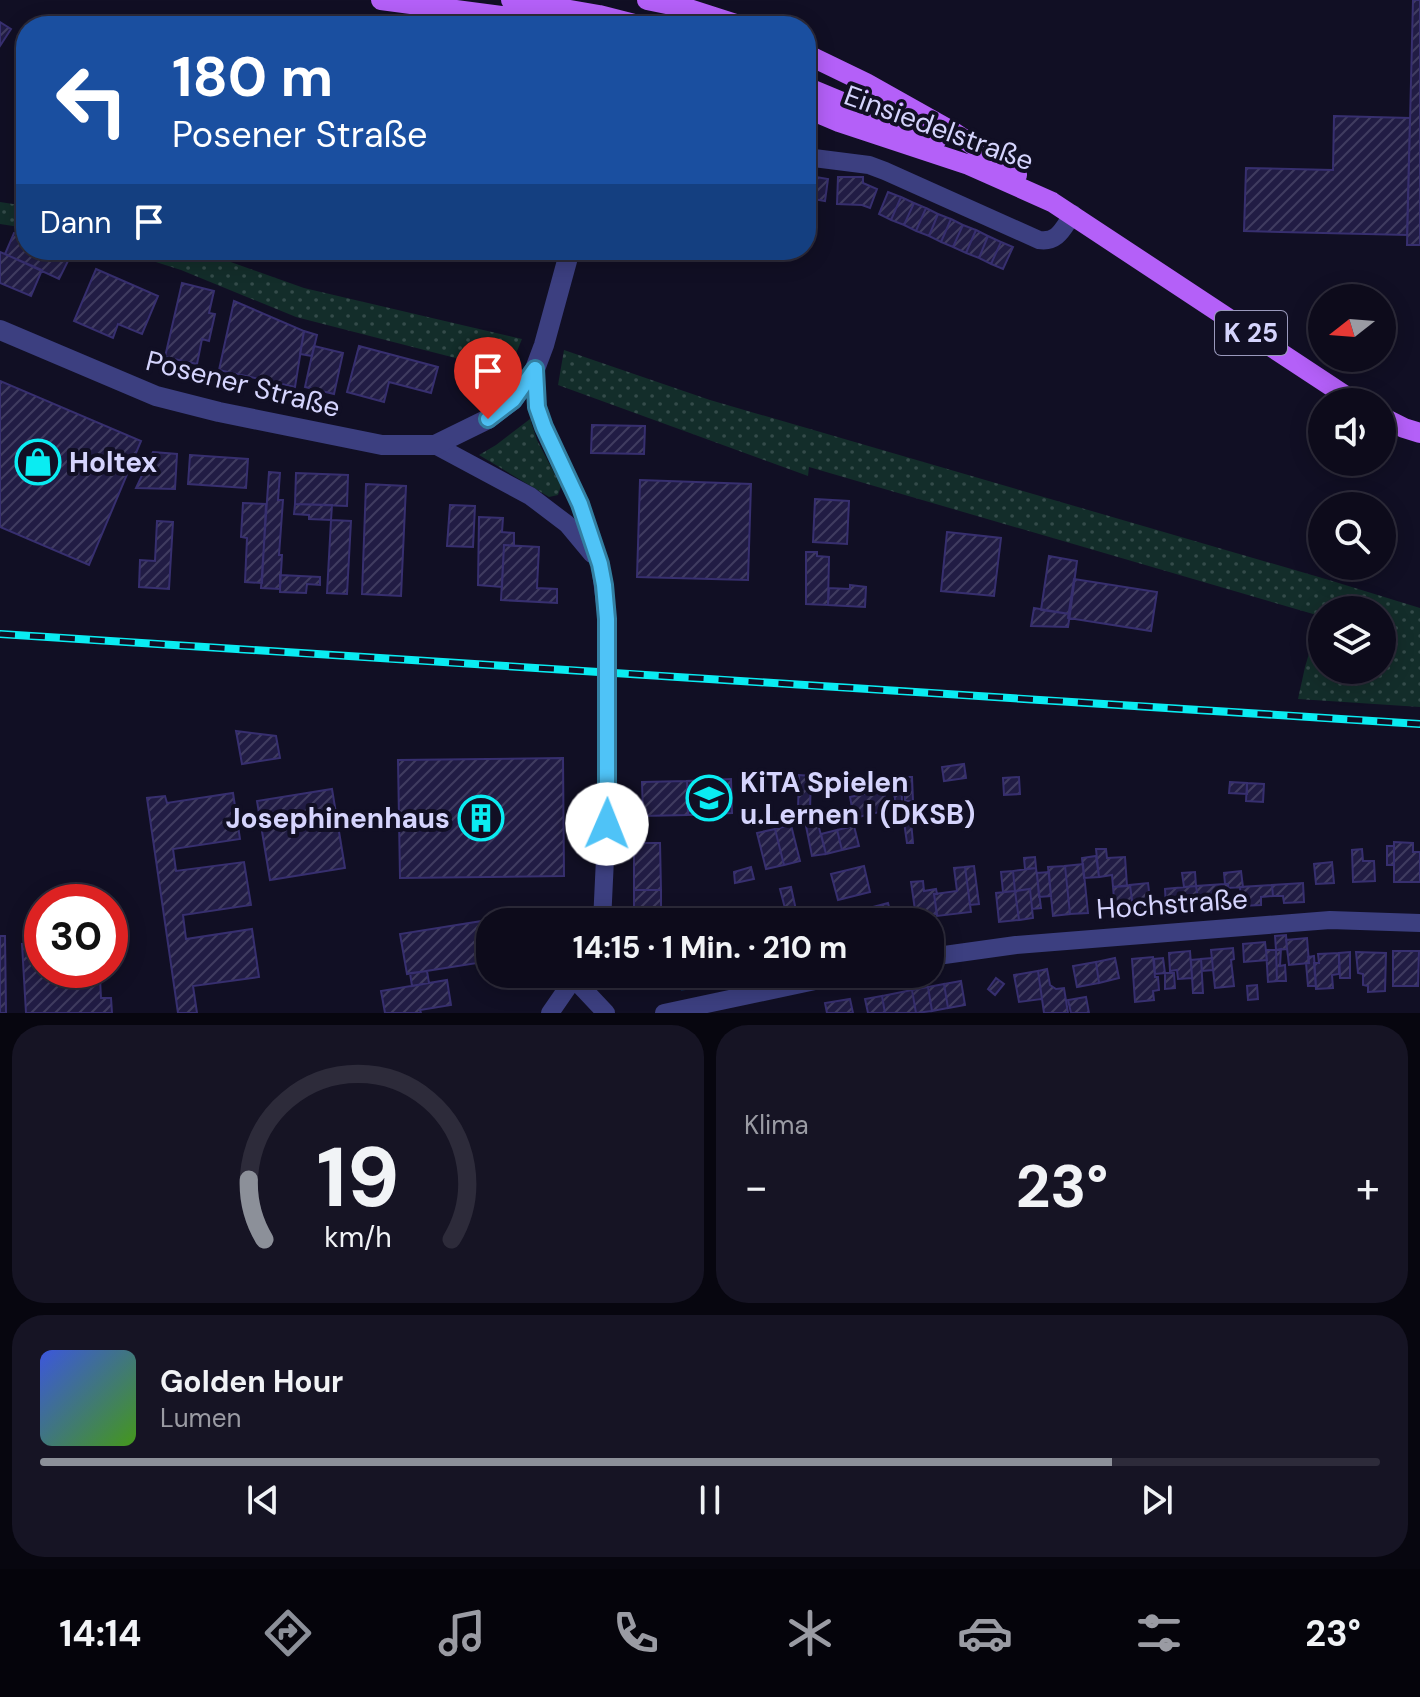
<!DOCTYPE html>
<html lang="de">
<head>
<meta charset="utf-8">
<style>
	:root { --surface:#0d0b1b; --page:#161424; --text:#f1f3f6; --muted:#9a9ba3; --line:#2d2b3a; --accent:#8c9099 }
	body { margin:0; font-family:"DM Sans",sans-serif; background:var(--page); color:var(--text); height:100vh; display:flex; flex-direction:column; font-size:30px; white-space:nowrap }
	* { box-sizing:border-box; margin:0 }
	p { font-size:26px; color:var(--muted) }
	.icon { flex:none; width:44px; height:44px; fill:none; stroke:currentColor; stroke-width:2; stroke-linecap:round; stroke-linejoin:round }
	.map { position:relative; height:1013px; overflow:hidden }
	.drawer { display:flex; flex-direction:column; gap:12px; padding:12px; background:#07060f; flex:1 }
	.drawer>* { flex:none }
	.top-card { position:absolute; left:16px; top:16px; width:800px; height:244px; border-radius:32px; box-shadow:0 4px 20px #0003,0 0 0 2px var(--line); background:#1a4fa0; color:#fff; overflow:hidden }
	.needle { width:52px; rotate:253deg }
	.tools { position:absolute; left:1308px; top:284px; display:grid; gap:16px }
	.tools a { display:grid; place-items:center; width:88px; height:88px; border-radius:50%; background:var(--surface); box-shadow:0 4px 20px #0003,0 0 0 2px var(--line); font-size:40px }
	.speed { position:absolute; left:24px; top:884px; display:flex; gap:16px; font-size:40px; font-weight:700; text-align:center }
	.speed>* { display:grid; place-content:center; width:104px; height:104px; border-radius:50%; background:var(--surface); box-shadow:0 4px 20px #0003,0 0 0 2px var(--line); line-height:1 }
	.speed .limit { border:12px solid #d22; background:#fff; color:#111 }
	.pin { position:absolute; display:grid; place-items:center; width:68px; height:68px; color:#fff; margin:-82px -34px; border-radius:50% 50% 50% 0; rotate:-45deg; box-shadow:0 0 8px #0007 }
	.pin .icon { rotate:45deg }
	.me { position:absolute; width:88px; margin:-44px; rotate:1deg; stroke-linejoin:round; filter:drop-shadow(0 0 6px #0008) }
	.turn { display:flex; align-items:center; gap:28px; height:168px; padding:0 24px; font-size:36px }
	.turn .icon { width:104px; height:104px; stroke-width:2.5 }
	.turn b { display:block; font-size:56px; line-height:68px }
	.then { display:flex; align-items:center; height:76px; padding:0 24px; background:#0003; gap:16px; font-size:30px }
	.big { font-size:60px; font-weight:700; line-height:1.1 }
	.drawer .widget { flex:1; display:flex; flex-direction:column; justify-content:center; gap:12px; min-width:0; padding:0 28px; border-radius:32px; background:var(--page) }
	.drawer .dial { align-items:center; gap:0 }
	.dial svg { height:208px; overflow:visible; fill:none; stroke:var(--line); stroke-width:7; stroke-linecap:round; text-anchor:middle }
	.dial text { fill:var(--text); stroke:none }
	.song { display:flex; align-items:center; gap:24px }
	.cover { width:96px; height:96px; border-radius:12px; background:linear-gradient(135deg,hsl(230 70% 55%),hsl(100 70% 35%)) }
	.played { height:8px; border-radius:4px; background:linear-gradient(90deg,var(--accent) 80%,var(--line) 80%) }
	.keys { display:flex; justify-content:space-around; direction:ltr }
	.heat { display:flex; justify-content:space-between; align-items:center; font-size:44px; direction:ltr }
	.drawer .tiles { flex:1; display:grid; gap:12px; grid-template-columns:1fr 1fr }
	.widget:last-child { grid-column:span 2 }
	.trip { position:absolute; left:476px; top:908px; width:468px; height:80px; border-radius:32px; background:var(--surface); box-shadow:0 4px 20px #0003,0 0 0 2px var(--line); font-weight:700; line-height:80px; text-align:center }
	.tab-bar { display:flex; height:128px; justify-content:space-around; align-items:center; background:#05040b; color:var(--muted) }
	.tab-bar .icon { width:56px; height:56px }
	.tab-bar .on { color:var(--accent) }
	.tab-bar b { font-size:36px; color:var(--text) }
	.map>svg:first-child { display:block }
</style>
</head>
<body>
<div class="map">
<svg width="1420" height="1013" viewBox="0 0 1420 1013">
	<defs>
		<pattern id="grass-dots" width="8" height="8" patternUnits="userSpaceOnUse" patternTransform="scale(2)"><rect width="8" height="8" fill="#132d2a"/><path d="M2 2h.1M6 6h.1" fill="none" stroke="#344b4a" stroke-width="1.8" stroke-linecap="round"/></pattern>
		<pattern id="water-waves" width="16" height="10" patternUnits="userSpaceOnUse" patternTransform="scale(2)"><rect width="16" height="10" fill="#102847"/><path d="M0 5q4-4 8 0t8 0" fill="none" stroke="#324662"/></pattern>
		<pattern id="building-hatch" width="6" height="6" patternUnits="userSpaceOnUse" patternTransform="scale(2)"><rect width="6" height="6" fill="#211c44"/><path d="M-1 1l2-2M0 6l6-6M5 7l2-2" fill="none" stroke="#403c60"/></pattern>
	</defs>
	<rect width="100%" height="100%" fill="#110f24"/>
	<!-- grass -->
	<path fill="url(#grass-dots)" fill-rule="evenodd" d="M0,202L26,206V228L0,224Z
		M118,250H197L304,288L522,339L515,356L506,371L296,317L181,270Z
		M564,350L710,400L1329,580L1420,608V707L1298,699L1305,667L1320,616L809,467L808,476L558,385ZM1382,610V670H1322V610Z
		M530,419L537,440L561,486L558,495L549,497L479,455L496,445Z"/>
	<!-- water -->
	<path fill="url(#water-waves)" d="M681,974H733V980L681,991Z"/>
	<!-- building -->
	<path fill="url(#building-hatch)" stroke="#372f6f" stroke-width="2" d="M1413,0H1420V245H1407Z
		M0,22L11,29L0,46Z
		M1334,116L1410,118L1407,235L1244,231L1246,168L1333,170Z
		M806,176L816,177L813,199L806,198Z
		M816,177L828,179L825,201L813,199Z
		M838,177H863V183L877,189L870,208L862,205L837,204Z
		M888,192L901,197L891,220L879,214Z
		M901,197L914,203L904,225L891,220Z
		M914,203L926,208L916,231L904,225Z
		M926,208L938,214L929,236L916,231Z
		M938,214L951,219L941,242L929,236Z
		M951,219L963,225L953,247L941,242Z
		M963,225L976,230L966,253L953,247Z
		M976,230L988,236L979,258L966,253Z
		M14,233L26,235V250H61L71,255L59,279L5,254Z
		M988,236L1001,242L991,264L979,258Z
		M1001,242L1013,247L1003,269L991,264Z
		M0,252L42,270L31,296L0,283Z
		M96,269L158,296L142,334L118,324L113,338L74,321Z
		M182,283L214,291L209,313L215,314L209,341L202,339L197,364L165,357Z
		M234,301L304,331L295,387L219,370Z
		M304,331L317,335L312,356L300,354Z
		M314,346L343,353L334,394L305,387Z
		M359,346L438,367L431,393L389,382L384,402L347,392Z
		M0,381L141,441L89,565L0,527Z
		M592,425L645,426L644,454L591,453Z
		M153,452L177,454L175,489L136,488Z
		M190,455L248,459L246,488L188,484Z
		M269,472L280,473L278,500H283L279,555H282L280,589L261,588Z
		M296,473L348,475L347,506L295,504Z
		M640,480L751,484L748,580L637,577Z
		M366,484L406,486L401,596L362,594Z
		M815,499L849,501L847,544L813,542Z
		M243,503L266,504L262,583L245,582L247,538L241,537Z
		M295,504L332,505L331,520L309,519V515L294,514Z
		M450,505L475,506L473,547L447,546Z
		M479,517L503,518L502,532L514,533V546L504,545L502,587L478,585Z
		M331,520L351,521L347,594L327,593Z
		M157,521L173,522L169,589L139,587L140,560L155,561Z
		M947,532L1001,538L994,596L941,591Z
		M504,545L539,547L537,588L557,589V603L501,600Z
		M806,552H817V556L829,557L828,605L806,604Z
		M1049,556L1077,561L1070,614L1041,610Z
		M280,575L320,577V585L307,584L306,593L280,592Z
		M1074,579L1157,592L1151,631L1068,618Z
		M850,585L866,587L865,607L828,605L829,588L850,589Z
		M1034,608L1070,614L1068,627L1031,626Z
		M236,731L276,736L280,758L242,764Z
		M563,758L564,876L400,878L398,760Z
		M964,764L966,778L944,781L942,767Z
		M799,775L811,776L810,810L798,809Z
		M904,777H912L913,801H905Z
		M1019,777L1020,794L1004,795L1003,778Z
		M893,778H901L902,802H895Z
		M731,779L732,813L688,815L687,781Z
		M687,781L688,815L643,816L642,782Z
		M1230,782L1247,783V794L1229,793Z
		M1247,783L1264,784L1263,802L1246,801Z
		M332,789L345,868L270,880L257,801Z
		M877,791L878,794L884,793L888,810L854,818L850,797Z
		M233,793L240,839L173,849L176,871L244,862L251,905L183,915L186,939L252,929L259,977L193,986L197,1013H178L147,798L165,796L167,803Z
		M911,821L913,843H907L904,822Z
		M818,824L826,854L812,856L806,826Z
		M791,825L800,861L784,865L775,829Z
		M854,826L859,846L842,850L837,830Z
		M775,829L784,865L766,869L757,833Z
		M837,830L842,850L826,854L821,834Z
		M1394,842L1413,843V852H1420V882H1394Z
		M634,843H660L661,890H634Z
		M1387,846H1394V865H1387Z
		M1096,849H1106L1107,858L1125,857L1127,886L1113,887L1112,875L1099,877Z
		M1362,849L1363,861H1374L1375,881L1353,882L1352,850Z
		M1096,856L1099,877L1084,878L1082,858Z
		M1035,857L1036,868L1025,869L1024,858Z
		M1332,862L1334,883L1316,884L1314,864Z
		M1083,864L1088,913L1070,914L1065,866Z
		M864,866L870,892L838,900L831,874Z
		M974,866L979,904L970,905L965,867Z
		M1065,866L1070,914L1053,916L1048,867Z
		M751,867L754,879L735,883L734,872Z
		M965,867L971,912L937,916L934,894L957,891L954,868Z
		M1036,868L1041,908L1032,909L1030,889L1015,891L1013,871Z
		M1013,871L1015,891L1003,892L1001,872Z
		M1241,871L1243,887L1228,888V884H1225L1224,873Z
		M1049,872L1051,896L1039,897L1037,873Z
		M1195,872L1196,886L1184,887L1182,873Z
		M923,881L924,891L936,889L937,894H934L937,914L916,917L911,882Z
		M1148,883L1151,907L1133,908L1130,885Z
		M1303,883L1304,902L1284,903L1283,896H1273L1272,885Z
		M1225,884H1228L1229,903L1208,905V897L1198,898L1196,886Z
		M1130,885L1133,908L1115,910L1113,887Z
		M1272,885L1273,896L1261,897V905L1241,906L1240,887Z
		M1196,886L1198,898H1186L1187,907L1166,908L1165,889Z
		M791,887L796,910L786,912L780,889Z
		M1030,889L1033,918L1019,920L1015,891Z
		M634,890H661V922H634Z
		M1015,891L1019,920L999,922L996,893Z
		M888,903L893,922H841L839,916Z
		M564,908L559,922H508L507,917Z
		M742,912H769V922H741Z
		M507,917L508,922H490V961L407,974L400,934Z
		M1286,935L1287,949L1276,950L1275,936Z
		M0,936H5L6,1013H0Z
		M1307,938L1309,963L1289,965L1286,940Z
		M42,942V970H109V977L100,978L101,998H111L112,1013H26L22,944Z
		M1265,942L1267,960L1244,962L1243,944Z
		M1233,948L1234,959L1231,960L1234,986L1215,988L1211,950Z
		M1281,949L1280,966L1285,965L1286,981H1277L1276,950Z
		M1266,950H1276L1277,981L1268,982Z
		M1190,951L1192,978L1178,979L1177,970L1170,971L1169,953Z
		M1393,951H1419L1418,986H1393Z
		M1350,952V978H1340L1339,953Z
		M1356,952L1386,953L1385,991L1368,992V986L1363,985V974L1358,973Z
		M1339,953V974L1332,975L1333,988L1316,989L1314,963H1319L1318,954Z
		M1314,956L1316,986H1308L1306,963H1309L1308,957Z
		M1153,957L1155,977H1158L1159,990L1153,991L1154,1000L1135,1002L1132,959Z
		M1115,958L1119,978L1099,983L1096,962Z
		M1163,958L1165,973L1155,974L1154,959Z
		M1212,958L1213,970L1202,971L1201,959Z
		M1201,959L1203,993H1193L1191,960Z
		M1096,962L1099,983L1077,987L1073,966Z
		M1047,969L1050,985L1056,989L1064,988L1068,1013H1044L1038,971Z
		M427,971L429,983L412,986L410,973Z
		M1038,971L1042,999L1019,1002L1014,975Z
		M1165,973H1174L1175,988L1165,989Z
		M635,974H662V985H635Z
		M996,978L1004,984L995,995L988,989Z
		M447,980L451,1005L420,1010L421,1013H385L381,991Z
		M961,981L965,1005L948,1008L944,984Z
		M944,984L948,1008L932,1011L928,987Z
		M1257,985L1258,999L1248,1000L1247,986Z
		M928,987L932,1011L916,1013L912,990Z
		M912,990L916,1013H885L882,996Z
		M882,996L885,1013H868L865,999Z
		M1086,997L1089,1013H1071L1068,1000Z
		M850,999L853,1013H827L825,1003Z"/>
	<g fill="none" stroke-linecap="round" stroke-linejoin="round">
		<!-- minor -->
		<path stroke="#3c3f80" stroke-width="18" d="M806,157L869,165L885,171L1039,240C1058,243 1063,228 1073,214
			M535,369L537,407L544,427L580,504L600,564L607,619
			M435,445L530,496L567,524L592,554
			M602,922L608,795L607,733
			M930,957L1016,945L1330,920L1420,923
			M574,979L606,1013
			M550,1013L577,974
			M664,1013L848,974"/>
		<!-- tertiary -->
		<path stroke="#3c3f80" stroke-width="20" d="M0,330L156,396L219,412L382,445H435L488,419L513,400L535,369L544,345L570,250"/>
		<!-- primary -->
		<path stroke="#b460f8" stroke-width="20" d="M381,0L509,17L548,26
			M511,0L599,15L642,26
			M647,0L686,8L742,26
			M806,54L866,83L955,133L1017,175
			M806,87L936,141
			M806,108L839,122L969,165L1052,202L1355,402
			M1382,417L1404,428L1420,433"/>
		<!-- rail casing -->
		<g stroke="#0aecf2" stroke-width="8">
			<path id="rail" d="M0,634L1420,724"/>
		</g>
		<!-- rail -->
		<use href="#rail" stroke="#110f24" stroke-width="5" stroke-dasharray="15" stroke-linecap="butt"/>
		<!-- minor-bridge -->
		<path stroke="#3c3f80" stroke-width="18" d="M607,733V619"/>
	</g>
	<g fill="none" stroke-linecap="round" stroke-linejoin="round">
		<!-- route casing -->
		<g stroke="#337fa1" stroke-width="20">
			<path id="route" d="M488,419L513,400L535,369L537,407L544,427L580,504L600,564L604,585L607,619V824"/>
		</g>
		<!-- route -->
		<use href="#route" stroke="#4fc3f7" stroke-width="14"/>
	</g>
	<!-- icons -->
	<defs>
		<g id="shop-ring" transform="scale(2.3)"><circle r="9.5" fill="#110f24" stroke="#0aecf2" stroke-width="1.5"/><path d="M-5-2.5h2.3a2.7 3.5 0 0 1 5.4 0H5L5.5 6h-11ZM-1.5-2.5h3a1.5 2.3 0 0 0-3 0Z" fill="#0aecf2"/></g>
		<g id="school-ring" transform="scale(2.3)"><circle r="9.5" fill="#110f24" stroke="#0aecf2" stroke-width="1.5"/><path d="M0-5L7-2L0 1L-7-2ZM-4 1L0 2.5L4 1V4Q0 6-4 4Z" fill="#0aecf2"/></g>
		<g id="building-ring" transform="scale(2.3)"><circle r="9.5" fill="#110f24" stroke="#0aecf2" stroke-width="1.5"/><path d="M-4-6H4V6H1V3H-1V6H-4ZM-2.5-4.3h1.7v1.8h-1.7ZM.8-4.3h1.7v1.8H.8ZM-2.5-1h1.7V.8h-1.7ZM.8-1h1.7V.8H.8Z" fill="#0aecf2"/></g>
	</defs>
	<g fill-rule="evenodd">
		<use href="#shop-ring" x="38" y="462"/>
		<use href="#school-ring" x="709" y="798"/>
		<use href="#building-ring" x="481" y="818"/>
	</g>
	<g text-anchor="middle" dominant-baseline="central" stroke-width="8" stroke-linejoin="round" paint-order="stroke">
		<!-- shield labels -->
		<rect fill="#110f24" stroke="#9a99bc" stroke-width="2" x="1215" y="311" width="72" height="44" rx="6"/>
		<g font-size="26" font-weight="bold" fill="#d5d4fd">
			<text x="1251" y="333">K 25</text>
		</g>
		<!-- street labels -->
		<g font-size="28" fill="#d5d4fd" stroke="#110f24">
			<text transform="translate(939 128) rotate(20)">Einsiedelstraße</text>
			<text transform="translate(243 384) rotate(14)">Posener Straße</text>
			<text transform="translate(1172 904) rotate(-4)">Hochstraße</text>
		</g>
		<!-- poi labels -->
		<g font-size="28" font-weight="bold" fill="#d5d4fd" stroke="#110f24" text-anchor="start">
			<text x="69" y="462">Holtex</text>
			<text x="740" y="782">KiTA Spielen<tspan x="740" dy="32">u.Lernen I (DKSB)</tspan></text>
			<text x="450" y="818" text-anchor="end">Josephinenhaus</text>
		</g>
	</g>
</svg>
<div class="tools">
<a><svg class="needle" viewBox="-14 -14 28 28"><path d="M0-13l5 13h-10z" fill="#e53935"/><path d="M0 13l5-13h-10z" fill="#9a9ba3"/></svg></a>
<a><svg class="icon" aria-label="sound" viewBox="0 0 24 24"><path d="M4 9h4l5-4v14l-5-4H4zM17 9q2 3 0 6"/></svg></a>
<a><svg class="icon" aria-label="search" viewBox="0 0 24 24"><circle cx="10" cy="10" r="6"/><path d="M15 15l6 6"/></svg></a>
<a><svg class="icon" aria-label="layers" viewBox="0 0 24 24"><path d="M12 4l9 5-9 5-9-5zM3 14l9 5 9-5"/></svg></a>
</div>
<div class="speed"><div class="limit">30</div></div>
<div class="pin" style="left:488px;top:419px;background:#d93025"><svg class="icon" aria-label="arrive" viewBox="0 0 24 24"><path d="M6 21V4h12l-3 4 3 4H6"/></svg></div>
<svg class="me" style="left:607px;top:824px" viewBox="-20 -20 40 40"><circle r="19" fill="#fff"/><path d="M0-13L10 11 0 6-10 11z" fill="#4fc3f7"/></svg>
<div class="trip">14:15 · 1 Min. · 210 m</div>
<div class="top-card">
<div class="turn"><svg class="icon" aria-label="left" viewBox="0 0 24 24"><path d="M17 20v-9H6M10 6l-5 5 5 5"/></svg><div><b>180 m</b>Posener Straße</div></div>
<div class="then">Dann<svg class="icon" aria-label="arrive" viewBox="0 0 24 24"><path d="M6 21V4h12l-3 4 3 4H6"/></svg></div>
</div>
</div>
<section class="drawer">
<div class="tiles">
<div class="widget dial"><svg viewBox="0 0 100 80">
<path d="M14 69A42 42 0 1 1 86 69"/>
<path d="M14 69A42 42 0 0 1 8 46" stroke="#8c9099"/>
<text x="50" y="56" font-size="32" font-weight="700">19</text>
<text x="50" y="72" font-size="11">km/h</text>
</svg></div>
<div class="widget"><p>Klima</p>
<div class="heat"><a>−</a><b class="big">23°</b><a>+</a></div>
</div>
<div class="widget">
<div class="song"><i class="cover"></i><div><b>Golden Hour</b><p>Lumen</p></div></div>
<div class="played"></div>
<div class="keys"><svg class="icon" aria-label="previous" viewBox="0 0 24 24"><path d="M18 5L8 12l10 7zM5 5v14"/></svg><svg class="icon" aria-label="pause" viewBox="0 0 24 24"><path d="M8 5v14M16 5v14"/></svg><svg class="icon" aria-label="next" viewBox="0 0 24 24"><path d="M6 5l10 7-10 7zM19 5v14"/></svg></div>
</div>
</div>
</section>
<nav class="tab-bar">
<b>14:14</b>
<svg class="icon on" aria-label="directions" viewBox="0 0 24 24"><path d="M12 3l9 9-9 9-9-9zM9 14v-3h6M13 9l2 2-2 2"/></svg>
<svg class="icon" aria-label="music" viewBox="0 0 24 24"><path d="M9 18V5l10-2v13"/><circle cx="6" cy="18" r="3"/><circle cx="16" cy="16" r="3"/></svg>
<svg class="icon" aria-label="phone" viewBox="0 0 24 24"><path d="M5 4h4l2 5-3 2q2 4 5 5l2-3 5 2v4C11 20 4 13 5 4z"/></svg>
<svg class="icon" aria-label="climate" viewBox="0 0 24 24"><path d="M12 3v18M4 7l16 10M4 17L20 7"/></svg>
<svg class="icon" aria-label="car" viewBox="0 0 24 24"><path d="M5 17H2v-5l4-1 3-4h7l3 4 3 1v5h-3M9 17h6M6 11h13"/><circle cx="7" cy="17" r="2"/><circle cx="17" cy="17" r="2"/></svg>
<svg class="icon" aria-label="filters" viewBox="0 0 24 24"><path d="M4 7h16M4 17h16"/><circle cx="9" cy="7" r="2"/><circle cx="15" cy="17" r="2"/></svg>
<b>23°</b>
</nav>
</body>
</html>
